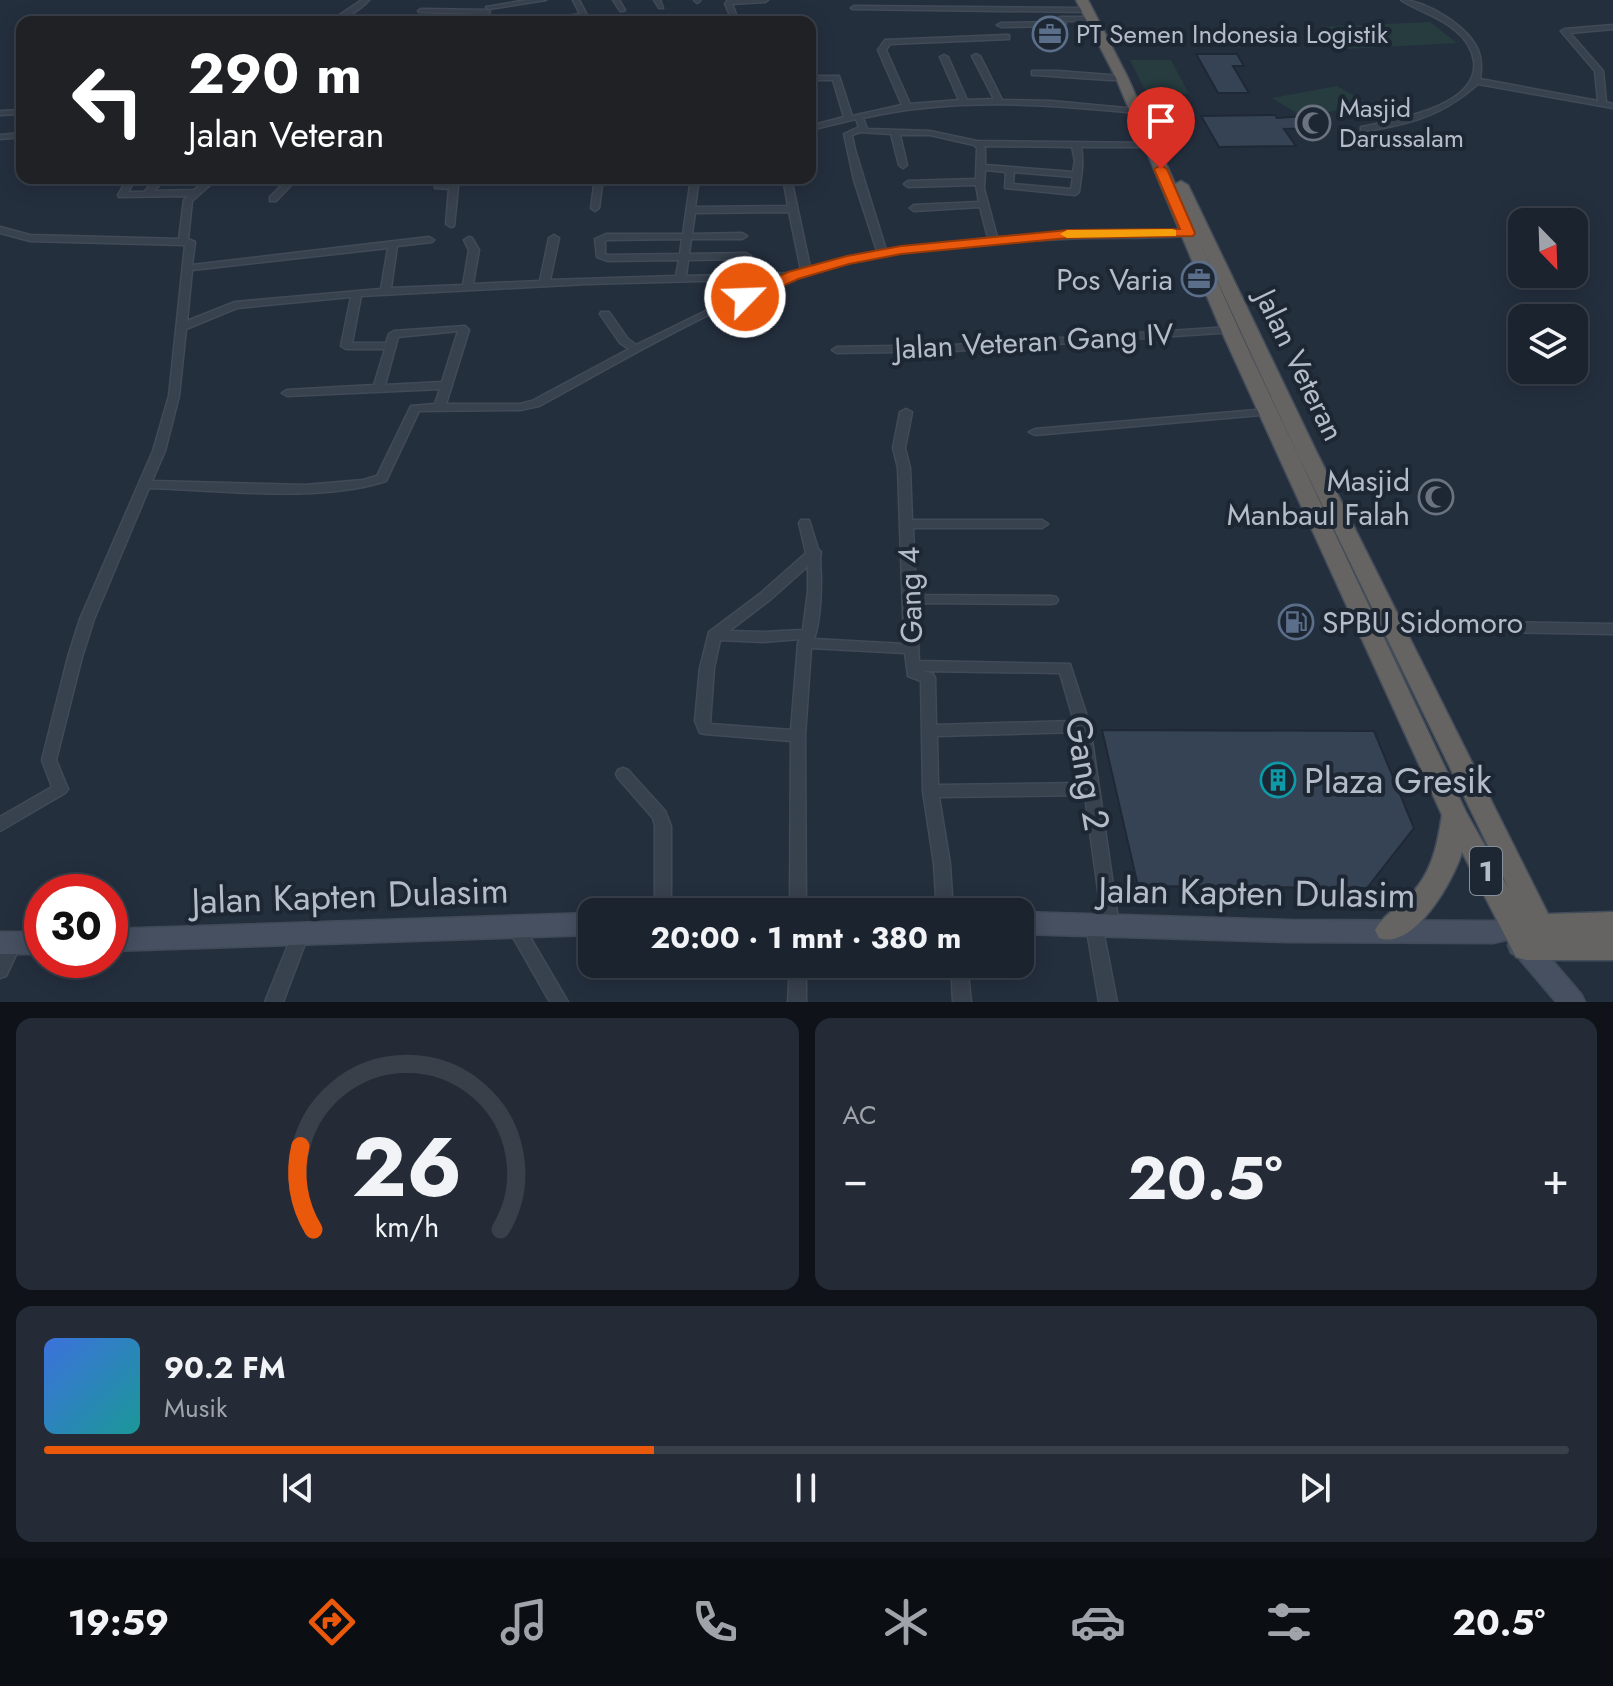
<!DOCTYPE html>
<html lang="id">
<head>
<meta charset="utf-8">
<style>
	:root { --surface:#1b232e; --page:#242b36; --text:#f1f3f6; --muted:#a0a4aa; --line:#39404a; --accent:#ea580c }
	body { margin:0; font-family:Jost,sans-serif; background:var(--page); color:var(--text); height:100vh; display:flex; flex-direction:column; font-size:30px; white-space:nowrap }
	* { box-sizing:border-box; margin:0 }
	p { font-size:26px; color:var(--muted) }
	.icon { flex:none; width:44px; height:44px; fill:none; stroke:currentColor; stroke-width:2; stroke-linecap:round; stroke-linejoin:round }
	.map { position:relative; height:1002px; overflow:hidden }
	.details { display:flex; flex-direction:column; gap:16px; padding:16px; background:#0f1319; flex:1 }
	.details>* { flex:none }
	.top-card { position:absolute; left:16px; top:16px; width:800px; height:168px; border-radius:16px; box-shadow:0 4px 20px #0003,0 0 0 2px var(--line); background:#202124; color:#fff; overflow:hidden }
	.needle { width:52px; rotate:157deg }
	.buttons { position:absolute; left:1508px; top:208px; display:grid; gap:16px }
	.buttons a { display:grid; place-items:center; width:80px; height:80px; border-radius:16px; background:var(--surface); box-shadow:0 4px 20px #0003,0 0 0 2px var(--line); font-size:40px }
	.speed { position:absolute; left:24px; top:874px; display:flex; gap:16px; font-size:40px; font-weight:700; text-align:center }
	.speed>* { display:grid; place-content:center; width:104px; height:104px; border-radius:50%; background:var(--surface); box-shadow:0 4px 20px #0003,0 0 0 2px var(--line); line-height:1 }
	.speed .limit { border:12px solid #d22; background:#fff; color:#111 }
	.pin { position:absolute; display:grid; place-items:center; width:68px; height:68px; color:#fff; margin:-82px -34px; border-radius:50% 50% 50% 0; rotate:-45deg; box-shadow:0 0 8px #0007 }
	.pin .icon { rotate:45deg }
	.me { position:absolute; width:88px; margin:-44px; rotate:66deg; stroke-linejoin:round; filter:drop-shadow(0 0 6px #0008) }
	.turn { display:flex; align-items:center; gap:28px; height:168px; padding:0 40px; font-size:36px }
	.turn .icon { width:104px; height:104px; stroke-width:2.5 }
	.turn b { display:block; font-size:56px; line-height:68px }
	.big { font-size:60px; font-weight:700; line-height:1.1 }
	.details .widget { flex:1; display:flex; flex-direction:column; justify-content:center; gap:12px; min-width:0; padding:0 28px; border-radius:16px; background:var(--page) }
	.details .dial { align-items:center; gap:0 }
	.dial svg { height:208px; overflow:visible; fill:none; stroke:var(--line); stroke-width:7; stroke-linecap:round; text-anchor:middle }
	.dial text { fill:var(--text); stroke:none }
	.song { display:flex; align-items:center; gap:24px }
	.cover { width:96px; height:96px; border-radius:12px; background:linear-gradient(135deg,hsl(220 70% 55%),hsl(180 70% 35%)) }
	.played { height:8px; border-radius:4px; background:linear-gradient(90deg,var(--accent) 40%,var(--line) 40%) }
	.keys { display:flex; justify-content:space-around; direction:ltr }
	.heat { display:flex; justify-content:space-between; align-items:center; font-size:44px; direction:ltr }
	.details .tiles { flex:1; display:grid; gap:16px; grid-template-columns:1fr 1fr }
	.widget:last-child { grid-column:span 2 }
	.trip { position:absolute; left:578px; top:898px; width:456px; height:80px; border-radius:16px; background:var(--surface); box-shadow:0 4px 20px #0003,0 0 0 2px var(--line); font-weight:700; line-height:80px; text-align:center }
	.tab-bar { display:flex; height:128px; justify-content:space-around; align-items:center; background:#0b0e12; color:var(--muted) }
	.tab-bar .icon { width:56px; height:56px }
	.tab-bar .active { color:var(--accent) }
	.tab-bar b { font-size:36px; color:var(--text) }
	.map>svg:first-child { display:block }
</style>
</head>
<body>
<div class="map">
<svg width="1613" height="1002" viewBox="0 0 1613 1002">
	<rect width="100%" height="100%" fill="#242f3e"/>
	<!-- green -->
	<path fill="#263c3f" d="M1430,22L1457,43L1345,49L1321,27Z
		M1130,60H1171L1189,94H1147Z
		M1337,86L1369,104L1303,117L1272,98Z"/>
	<!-- building -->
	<path fill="#364354" stroke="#1f2835" stroke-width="2" d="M1196,54H1237L1244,66H1233L1249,93H1218Z
		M1275,115L1277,118L1322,115L1331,128L1284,129L1296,146L1219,147L1201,116Z
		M1102,730L1374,731L1414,828L1367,888L1138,886Z"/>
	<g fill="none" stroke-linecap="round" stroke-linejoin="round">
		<!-- minor casing -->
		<g stroke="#414a57" stroke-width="3">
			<path id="minor" d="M362,0H369C360,10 342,22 329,22Z
				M527,0H546L489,9L486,7Z
				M573,0H579L587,15L586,16L543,22L546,19L580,14Z
				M613,0H619L625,10L624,11H620Z
				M654,0H660L663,8H659Z
				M694,0H700V1L697,3Z
				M728,0H768L765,2L732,4L739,22H733L725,4Z
				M1401,0C1426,0 1471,28 1479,53C1482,62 1481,70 1480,79L1598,101L1595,71L1561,31L1565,29L1613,25V29L1570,33L1603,71L1606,102L1613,104V108L1478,84C1452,107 1427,119 1393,126C1382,128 1372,131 1361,131V127C1393,120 1480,107 1474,61C1472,48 1465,38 1455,30C1439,16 1418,11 1401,0Z
				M854,6L1086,8L1089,10L1086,12L852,9L851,8Z
				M421,9L487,10L490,12L487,14L419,12L418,11Z
				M1060,17H1091L1094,19L1091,21H1064L1066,24L1062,26L1001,27L997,25L1001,23L1058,22L1057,19Z
				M289,19L292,22H284Z
				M1006,35H1009V39L890,44L886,50L910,104L959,100L940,57L944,55L948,57L967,100L994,99L972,56L976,54L980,56L1002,100L1051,101L1136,109L1140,111L1136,113C1044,104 954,97 863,118L867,129L930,131L977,141L1154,143L1155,145L1151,147H1081C1084,163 1081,176 1079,192L1075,195L1005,188L1006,172L985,170L984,189L997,237L1095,232L1188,230L1191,231V235C1160,239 1126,237 1094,238C1018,240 939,245 864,259C754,280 637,353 539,406L520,410L419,411L386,481C318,503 221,490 149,488L94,619L82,657L56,760L68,789L65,793L0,831V817L52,787L42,760L68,657L80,619L153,451L169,396L185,245L30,241L0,233V227L30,235L179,239L184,200L188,196L119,197L118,195L128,178H136L128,192H144L157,178H166L154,191L194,190L209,178H218L192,201L188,239L195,242L192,265L429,237L434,240L432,242L397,246L391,288L463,285L469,250L464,240L469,237L472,238L479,250L473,284L540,281L549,238L554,235L559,238L550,280L676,276L679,260L608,261L597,257L595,239L606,234H683L691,178H699L695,207L788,206L783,178H791L810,267L877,251L854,180L844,134L859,127L856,119L810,130V126L844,117L833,80H810V76H839L852,116L902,105L878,50L885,40ZM860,132L891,134L899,165L903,168L907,165L900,135H930L974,145L977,148L976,179L908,181L904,184L908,187L976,185L979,202L914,205L910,208L914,211L980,207L988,238L886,250L855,150L852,135ZM983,146L1072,147L1075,161L1073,172L985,165V148ZM1014,172L1073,177L1071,189L1013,184ZM789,212L801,270L792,273L686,276L688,260L746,259L751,256L746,253L689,254L691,239H742L747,236L742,233L692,234L695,213ZM682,239L680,254L609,255L605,254V241L607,240ZM388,248L381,289L235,302L187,321L192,270ZM777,279L722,303L636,345L628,339L609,312H601L600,314L620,343L629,349L532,401L520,404H446L469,330L465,326L394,331L389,334L386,343H352L361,296L587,284ZM351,297L341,346L346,349H385L374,385L287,390L282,393L287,396L440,389L435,404L411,406L377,476L363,480L305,485L152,481L165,451L179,396L186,329L237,308ZM458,331L442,382L385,385L398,337Z
				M1032,71H1058L1122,76L1126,78L1122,80H1110L1035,75H1032Z
				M22,110V114L0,115V111Z
				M22,133V137L0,139V135Z
				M289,178H298L276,201H270V197Z
				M436,178H444L443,184H454L458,187L454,226L451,227L446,224L449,189L435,188Z
				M595,178H603L599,208L595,211L591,208Z
				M1230,327L1234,328V332L953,351L837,353L832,350L837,347L953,345Z
				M906,409L912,412L905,448L910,468L912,520H1042L1048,524L1042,528H913L916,595L1051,596L1056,597L1058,600L1056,603L1051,604L916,603L919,661L1070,664L1090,726L1119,926L1117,931L1111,933L1105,931L1103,926L1085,795L939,797L950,864L953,912H937L934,864L923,791L921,681L908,676L905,653L811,648L805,736L806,912H790L791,741L705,734L700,733L695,721L700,668L709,632L761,593L806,553L799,523L801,520H809L818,549L821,552C819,560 821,569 821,578C821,598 820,621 814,639L904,644L898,468L893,448L900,412ZM808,566V591L803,630L763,632L729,631L771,599ZM800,639L798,643L791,730L710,724L714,668L720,640L763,642ZM924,671L1060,673L1074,721L936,725L935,678L933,674ZM1077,732L1084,783L938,785L937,736Z
				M1268,409L1272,410L1274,412L1272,414L1035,435L1029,432L1035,429Z
				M1391,620L1613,624V634L1391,630L1386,628L1384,625L1386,622Z
				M623,768L628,770L665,811L671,826V912H655V826L653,818L618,778L616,774L618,770Z
				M514,918L520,920L568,1002H550L506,925L508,920Z
				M1094,918L1100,920L1102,925L1117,1002H1099L1086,925L1088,920Z
				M301,926L307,928L309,933L283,1002H265L293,933L295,928Z
				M13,937L19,939L21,944L6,976L0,978V953L7,939Z
				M790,964H806V1002H788Z
				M951,964H967L971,1002H953Z"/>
		</g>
		<!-- secondary casing -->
		<g stroke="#414a57" stroke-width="3">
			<path id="secondary" d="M1020,912L1290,920L1493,921L1516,916L1525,919L1528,927L1523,935L1535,940L1581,994L1585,1002H1556L1517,956L1511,953L1508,945L1510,939L1493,943L1290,942L1020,934Z
				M592,913V935L110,951V929Z
				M0,932H42V954H0Z"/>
		</g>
		<!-- trunk casing -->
		<g stroke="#434c59" stroke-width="3">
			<path id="trunk" d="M1076,0H1088L1128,78L1175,184L1181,181L1188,185L1318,455L1548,914L1613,912V960H1526L1516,957L1462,852C1454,880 1414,951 1379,938L1375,930C1382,917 1395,909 1406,899C1431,876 1437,848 1442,815L1221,330L1116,78ZM1199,241L1298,455L1510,891L1466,812L1239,330Z"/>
		</g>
		<!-- minor -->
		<use href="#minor" fill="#38414e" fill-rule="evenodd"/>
		<!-- secondary -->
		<use href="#secondary" fill="#465061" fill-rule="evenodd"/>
		<!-- trunk -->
		<use href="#trunk" fill="#656462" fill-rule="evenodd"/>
	</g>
	<!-- route -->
	<path fill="#ea580c" stroke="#983908" stroke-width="2" d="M1161,165L1167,169L1195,233L1193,236L1068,238L901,254L849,264L798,279L750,301L745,302L737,297L788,272L847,256L901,246L1068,230L1180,229L1154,169Z"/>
	<!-- slow -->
	<path fill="#f59e0b" d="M1172,229L1176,230V236L1067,238L1060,234L1067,230Z"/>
	<!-- icons -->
	<defs>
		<g id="office-ring" transform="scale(1.8)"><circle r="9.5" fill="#1d2633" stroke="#5c6f8a" stroke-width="1.5"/><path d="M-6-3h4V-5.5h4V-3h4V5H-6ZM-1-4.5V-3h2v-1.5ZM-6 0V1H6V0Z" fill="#5c6f8a"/></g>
		<g id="mosque-ring" transform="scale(1.8)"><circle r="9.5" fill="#1d2633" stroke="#6b7280" stroke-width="1.5"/><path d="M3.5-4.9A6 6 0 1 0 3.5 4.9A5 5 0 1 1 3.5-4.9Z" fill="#6b7280"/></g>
		<g id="fuel-ring" transform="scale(1.8)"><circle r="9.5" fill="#1d2633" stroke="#5c6f8a" stroke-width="1.5"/><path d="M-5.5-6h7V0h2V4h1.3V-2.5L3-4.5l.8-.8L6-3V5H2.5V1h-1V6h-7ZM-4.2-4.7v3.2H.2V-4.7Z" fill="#5c6f8a"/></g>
		<g id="building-ring" transform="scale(1.8)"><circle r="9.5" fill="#1d2633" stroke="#0f9aa8" stroke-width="1.5"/><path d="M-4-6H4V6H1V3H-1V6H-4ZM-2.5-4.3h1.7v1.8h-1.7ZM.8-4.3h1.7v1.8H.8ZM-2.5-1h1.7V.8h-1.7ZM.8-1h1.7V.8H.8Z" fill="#0f9aa8"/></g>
	</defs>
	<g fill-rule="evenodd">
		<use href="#office-ring" x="1050" y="34"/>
		<use href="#mosque-ring" x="1313" y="123"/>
		<use href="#office-ring" x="1199" y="279"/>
		<use href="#mosque-ring" x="1436" y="497"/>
		<use href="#fuel-ring" x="1296" y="622"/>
		<use href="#building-ring" x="1278" y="780"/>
	</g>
	<g text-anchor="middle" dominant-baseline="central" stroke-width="8" stroke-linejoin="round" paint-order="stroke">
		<!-- far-poi labels -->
		<g font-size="26" fill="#b4bcc9" stroke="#1d2633" text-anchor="start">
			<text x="1076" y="34">PT Semen Indonesia Logistik</text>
			<text x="1339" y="108">Masjid<tspan x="1339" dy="30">Darussalam</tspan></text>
		</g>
		<!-- shield labels -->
		<rect fill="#1d2633" stroke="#878f9c" stroke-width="2" x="1470" y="847" width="32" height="48" rx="6"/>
		<g font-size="28" font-weight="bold" fill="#b4bcc9">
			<text x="1486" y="871">1</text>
		</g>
		<!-- poi labels -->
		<g font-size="30" fill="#b4bcc9" stroke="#1d2633" text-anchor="end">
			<text x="1173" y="279">Pos Varia</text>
			<text x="1410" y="480">Masjid<tspan x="1410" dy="34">Manbaul Falah</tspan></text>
			<text x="1322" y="622" text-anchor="start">SPBU Sidomoro</text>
		</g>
		<!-- street labels -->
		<g font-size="30" fill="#b4bcc9" stroke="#1d2633">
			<text transform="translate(1034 341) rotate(-3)">Jalan Veteran Gang IV</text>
			<text transform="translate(1300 365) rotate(64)">Jalan Veteran</text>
			<text transform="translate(910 595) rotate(-92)">Gang 4</text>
		</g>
		<!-- near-street labels -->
		<g font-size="36" fill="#b4bcc9" stroke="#1d2633">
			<text transform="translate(1088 773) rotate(80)">Gang 2</text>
			<text transform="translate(1257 892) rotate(1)">Jalan Kapten Dulasim</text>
			<text transform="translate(350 895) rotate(-2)">Jalan Kapten Dulasim</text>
		</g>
		<!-- near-poi labels -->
		<g font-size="36" fill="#b4bcc9" stroke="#1d2633" text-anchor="start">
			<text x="1304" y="780">Plaza Gresik</text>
		</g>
	</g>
</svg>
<div class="buttons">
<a><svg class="needle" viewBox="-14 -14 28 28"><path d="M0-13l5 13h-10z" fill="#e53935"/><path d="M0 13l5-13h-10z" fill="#a0a4aa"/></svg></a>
<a><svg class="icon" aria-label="layers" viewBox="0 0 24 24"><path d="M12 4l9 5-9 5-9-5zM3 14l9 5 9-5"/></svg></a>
</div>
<div class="speed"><div class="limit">30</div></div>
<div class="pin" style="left:1161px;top:169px;background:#d93025"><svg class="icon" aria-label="arrive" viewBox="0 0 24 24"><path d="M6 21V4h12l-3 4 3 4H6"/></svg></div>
<svg class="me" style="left:745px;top:297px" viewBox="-20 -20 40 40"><circle r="17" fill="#ea580c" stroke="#fff" stroke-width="3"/><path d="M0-11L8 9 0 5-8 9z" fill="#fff"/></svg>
<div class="trip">20:00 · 1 mnt · 380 m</div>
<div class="top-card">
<div class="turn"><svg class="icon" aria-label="left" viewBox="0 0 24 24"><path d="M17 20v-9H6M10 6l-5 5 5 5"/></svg><div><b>290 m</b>Jalan Veteran</div></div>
</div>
</div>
<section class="details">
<div class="tiles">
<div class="widget dial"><svg viewBox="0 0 100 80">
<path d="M14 69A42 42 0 1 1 86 69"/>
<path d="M14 69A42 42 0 0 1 9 37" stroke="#ea580c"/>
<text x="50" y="56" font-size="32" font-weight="700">26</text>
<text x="50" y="72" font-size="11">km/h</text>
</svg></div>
<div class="widget"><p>AC</p>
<div class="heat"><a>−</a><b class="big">20.5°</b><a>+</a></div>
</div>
<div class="widget">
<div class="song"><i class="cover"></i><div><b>90.2 FM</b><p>Musik</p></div></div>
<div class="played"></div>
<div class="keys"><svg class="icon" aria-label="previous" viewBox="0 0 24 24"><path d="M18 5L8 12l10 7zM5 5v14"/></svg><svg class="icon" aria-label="pause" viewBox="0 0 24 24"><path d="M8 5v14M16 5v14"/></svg><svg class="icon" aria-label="next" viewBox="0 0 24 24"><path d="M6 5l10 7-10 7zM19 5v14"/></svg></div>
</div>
</div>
</section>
<nav class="tab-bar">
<b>19:59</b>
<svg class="icon active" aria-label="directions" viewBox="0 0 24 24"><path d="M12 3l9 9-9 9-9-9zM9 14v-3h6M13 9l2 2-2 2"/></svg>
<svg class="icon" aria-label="music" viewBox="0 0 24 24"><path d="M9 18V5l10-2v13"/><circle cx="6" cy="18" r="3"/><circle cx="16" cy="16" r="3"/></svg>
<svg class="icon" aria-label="phone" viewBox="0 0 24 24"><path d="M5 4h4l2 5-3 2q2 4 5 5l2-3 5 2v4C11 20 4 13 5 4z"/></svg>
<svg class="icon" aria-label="climate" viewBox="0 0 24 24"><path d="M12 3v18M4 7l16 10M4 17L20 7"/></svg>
<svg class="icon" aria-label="car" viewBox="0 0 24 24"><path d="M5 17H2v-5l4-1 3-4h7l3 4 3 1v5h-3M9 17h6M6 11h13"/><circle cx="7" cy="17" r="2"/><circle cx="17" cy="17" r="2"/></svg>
<svg class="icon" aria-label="filters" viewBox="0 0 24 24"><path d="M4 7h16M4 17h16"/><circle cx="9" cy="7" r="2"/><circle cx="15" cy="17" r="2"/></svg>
<b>20.5°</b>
</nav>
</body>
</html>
